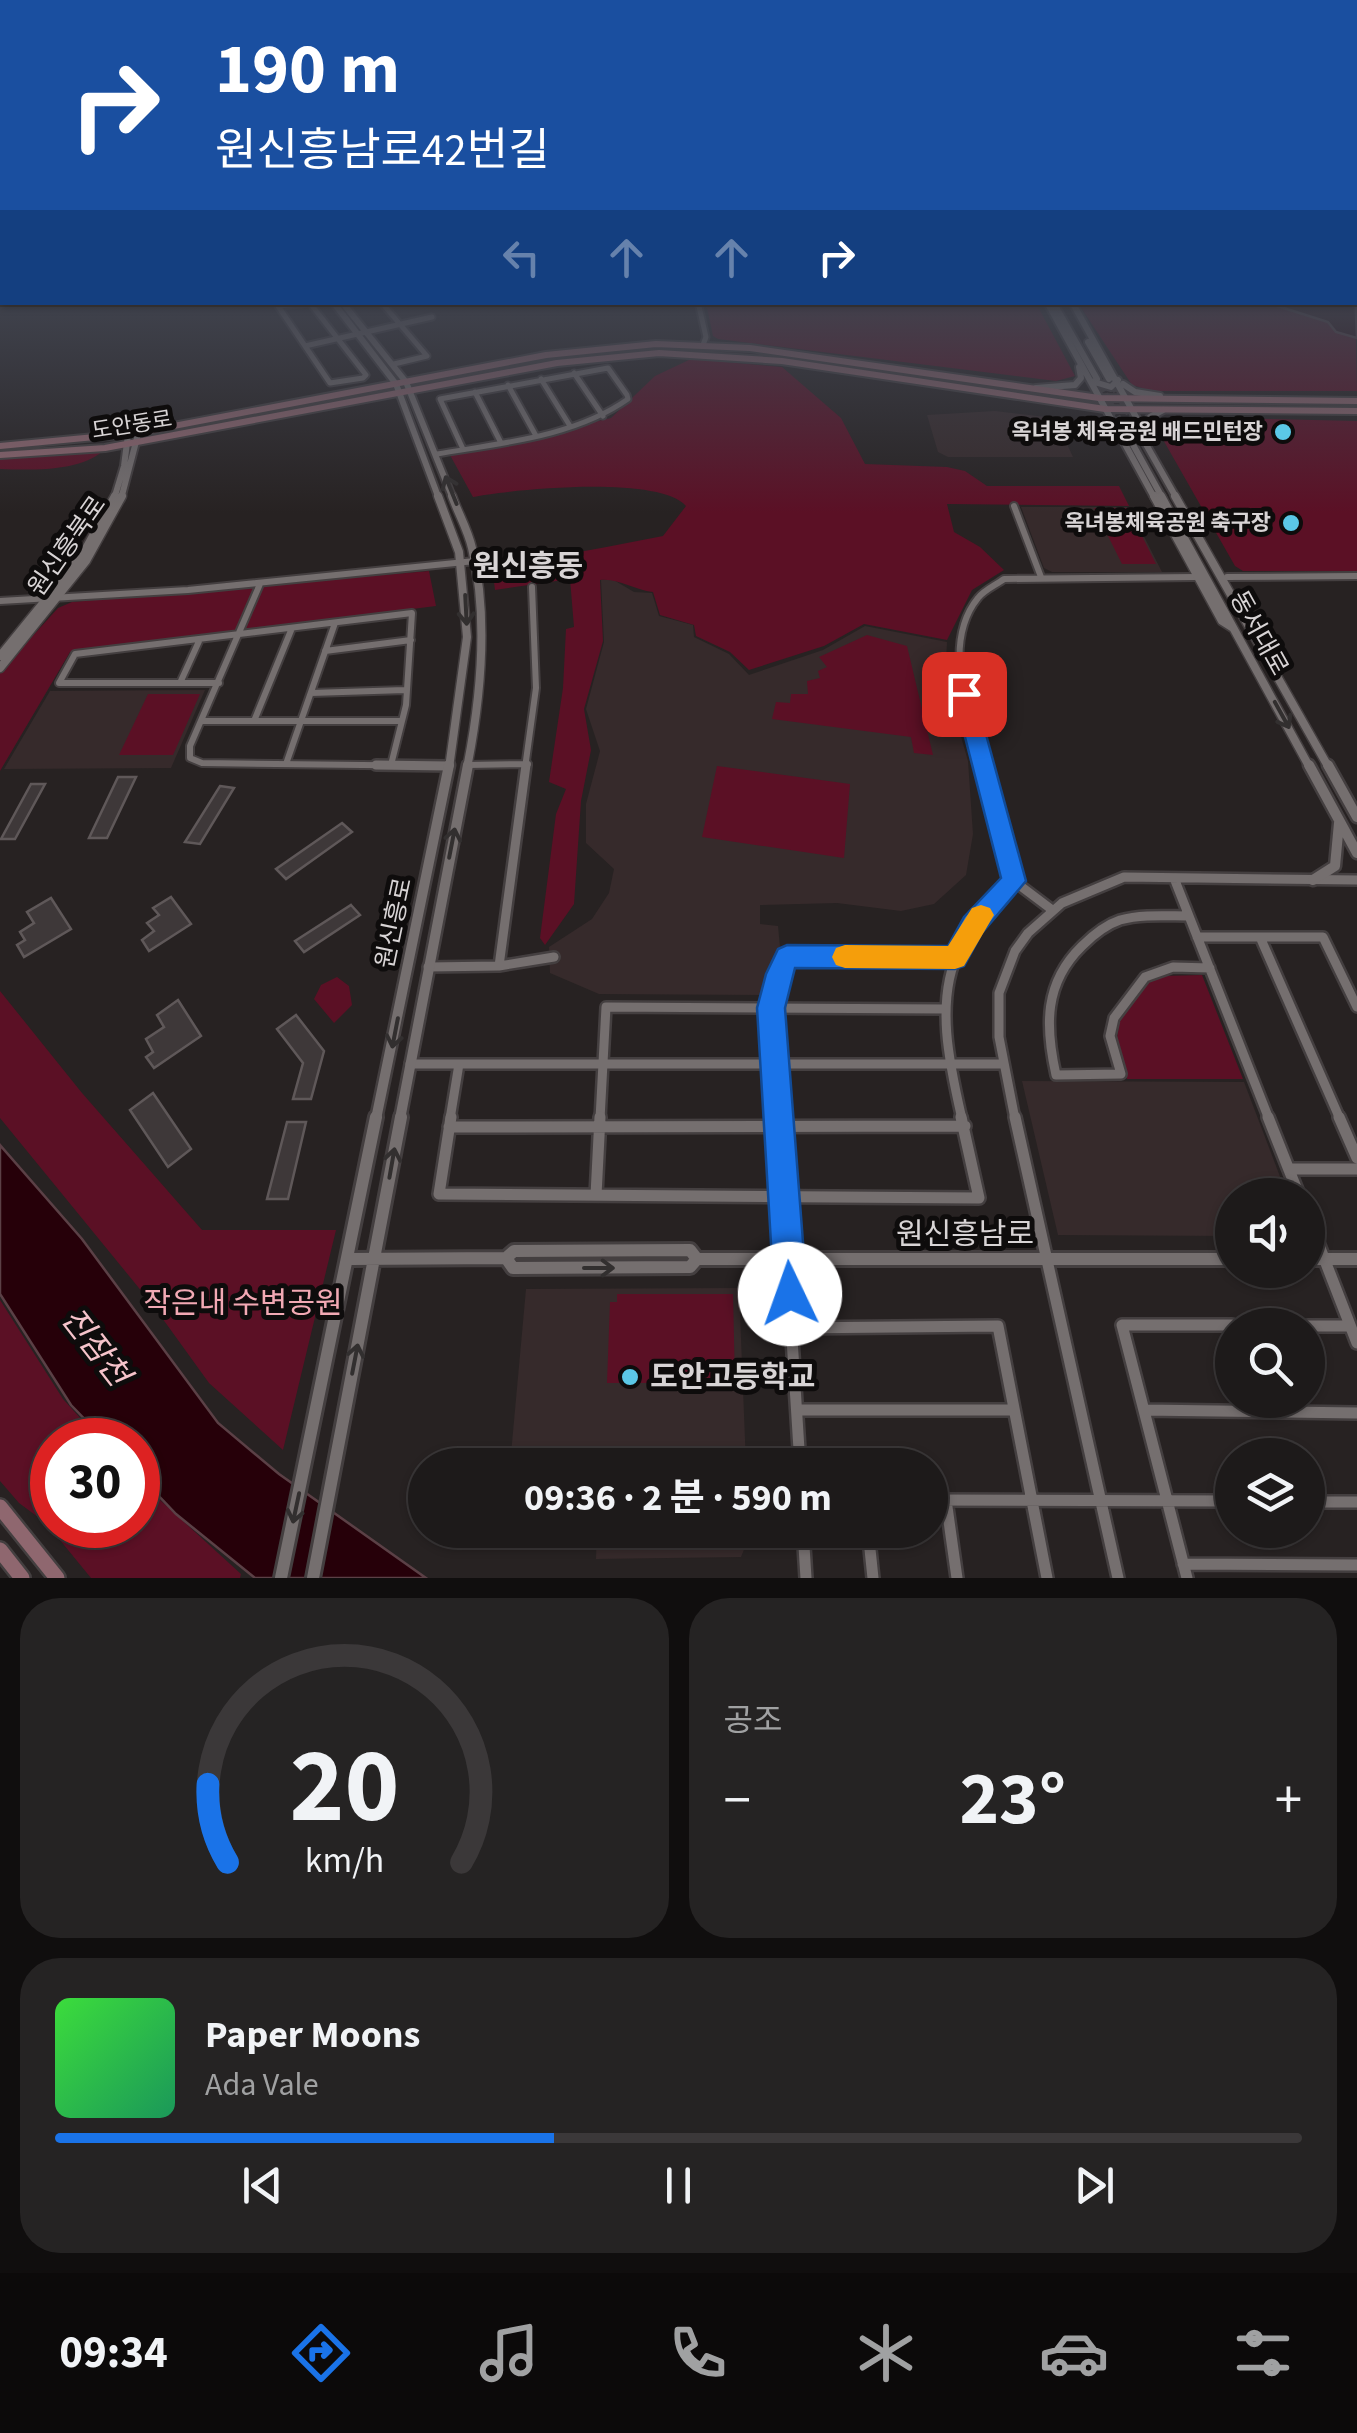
<!DOCTYPE html>
<html lang="ko">
<head>
<meta charset="utf-8">
<style>
	:root { --surface:#1d1a1a; --page:#252323; --text:#f1f3f6; --muted:#a0a1a2; --line:#3b3839; --accent:#1a73e8 }
	body { margin:0; font-family:"Source Sans 3","Noto Sans KR",sans-serif; background:var(--page); color:var(--text); height:100vh; display:flex; flex-direction:column; font-size:38px; white-space:nowrap }
	* { box-sizing:border-box; margin:0 }
	p { font-size:32px; color:var(--muted) }
	.icon { flex:none; width:55px; height:55px; fill:none; stroke:currentColor; stroke-width:2; stroke-linecap:round; stroke-linejoin:round }
	.map { position:relative; height:1578px; overflow:hidden }
	.side { display:flex; flex-direction:column; gap:20px; padding:20px; background:#100e0e; flex:1 }
	.side>* { flex:none }
	.banner { position:absolute; left:0px; top:0px; width:1358px; height:305px; box-shadow:0 2px 8px #0004,0 0 0 2px var(--line); background:#1a4fa0; color:#fff; overflow:hidden }
	.controls { position:absolute; left:1215px; top:1178px; display:grid; gap:20px }
	.controls a { display:grid; place-items:center; width:110px; height:110px; border-radius:50%; background:var(--surface); box-shadow:0 2px 8px #0004,0 0 0 2px var(--line); font-size:50px }
	.speed { position:absolute; left:30px; top:1418px; display:flex; gap:20px; font-size:50px; font-weight:700; text-align:center }
	.speed>* { display:grid; place-content:center; width:130px; height:130px; border-radius:50%; background:var(--surface); box-shadow:0 2px 8px #0004,0 0 0 2px var(--line); line-height:1 }
	.speed .limit { border:15px solid #d22; background:#fff; color:#111 }
	.pin { position:absolute; display:grid; place-items:center; width:85px; height:85px; color:#fff; margin:-42px; border-radius:20px; box-shadow:0 5px 15px #0006 }
	.me { position:absolute; width:110px; margin:-55px; rotate:357deg; stroke-linejoin:round; filter:drop-shadow(0 0 8px #0008) }
	.turn { display:flex; align-items:center; gap:35px; height:210px; padding:0 50px; font-size:45px }
	.turn .icon { width:130px; height:130px; stroke-width:2.5 }
	.turn b { display:block; font-size:70px; line-height:85px }
	.lanes { display:flex; align-items:center; height:95px; padding:0 50px; background:#0003; justify-content:center; gap:50px; direction:ltr }
	.lanes .off { opacity:.35 }
	.big { font-size:75px; font-weight:700; line-height:1.1 }
	.side .widget { flex:1; display:flex; flex-direction:column; justify-content:center; gap:15px; min-width:0; padding:0 35px; border-radius:40px; background:var(--page) }
	.side .dial { align-items:center; gap:0 }
	.dial svg { height:260px; overflow:visible; fill:none; stroke:var(--line); stroke-width:7; stroke-linecap:round; text-anchor:middle }
	.dial text { fill:var(--text); stroke:none }
	.song { display:flex; align-items:center; gap:30px }
	.cover { width:120px; height:120px; border-radius:15px; background:linear-gradient(135deg,hsl(120 70% 55%),hsl(150 70% 35%)) }
	.played { height:10px; border-radius:5px; background:linear-gradient(90deg,var(--accent) 40%,var(--line) 40%) }
	.keys { display:flex; justify-content:space-around; direction:ltr }
	.heat { display:flex; justify-content:space-between; align-items:center; font-size:55px; direction:ltr }
	.side .tiles { flex:1; display:grid; gap:20px; grid-template-columns:1fr 1fr }
	.widget:last-child { grid-column:span 2 }
	.trip { position:absolute; left:408px; top:1448px; width:540px; height:100px; border-radius:50px; background:var(--surface); box-shadow:0 2px 8px #0004,0 0 0 2px var(--line); font-weight:700; line-height:100px; text-align:center }
	.dock { display:flex; height:160px; justify-content:space-around; align-items:center; background:#0c0a0a; color:var(--muted) }
	.dock .icon { width:70px; height:70px }
	.dock .on { color:var(--accent) }
	.dock b { font-size:45px; color:var(--text) }
	.map>svg:first-child { display:block }
</style>
</head>
<body>
<div class="map">
<svg width="1357" height="1578" viewBox="0 0 1357 1578">
	<rect width="100%" height="100%" fill="#272222"/>
	<!-- built -->
	<path fill="#362a2b" d="M995,411L1055,418L1073,457H948L938,452L927,415Z
		M1021,507H1129L1162,572H1052L1044,568Z
		M612,579L634,592L652,593L659,616L693,625L694,637L729,654L749,675L823,650L865,626L947,642L945,681L968,761L973,834L966,875L934,904L901,911L837,903L760,905V924L778,926L780,947L763,995L599,994L550,973L549,947L592,919L609,893L614,869L586,843V804L600,751L586,709L604,642L601,580Z
		M205,690L171,768L4,769L50,691Z
		M1022,1081L1244,1082L1287,1195H1232V1236L1058,1235Z
		M739,1288L746,1465H510L526,1289Z
		M597,1530H749V1537L741,1557L596,1559Z"/>
	<!-- green -->
	<path fill="#5b1025" d="M1355,292L1357,391H1152L1132,385L1078,303L1355,302Z
		M706,303H1036L1075,376L1056,381L718,339L713,336Z
		M691,359L782,367L841,418L865,464L947,467L965,471L987,486H1119L1129,506L947,504L954,532L980,547L1004,570L972,590L947,640L864,624L824,646L749,670L730,652L696,636L694,625L660,615L653,592C634,590 619,578 600,580L603,641L584,709L591,750L581,801L574,904L545,945L540,938L556,814L566,789L549,782L563,688L566,629L574,627L570,579L495,590L492,566C551,558 606,547 663,536L686,506C659,475 514,489 473,497L450,455L611,418L655,376Z
		M1232,418L1357,421V571H1243L1235,566L1153,422L1159,419Z
		M103,451C79,472 31,470 0,469V457Z
		M1094,508H1128L1156,564H1122Z
		M429,571L436,606L70,652L0,771V672L58,608L72,602Z
		M867,635L907,646L933,755L914,753L911,737L772,719L776,702L790,703L791,694H808L807,681L820,678L818,671L827,667L819,657Z
		M148,694H200L173,755H119Z
		M717,766L850,784L844,858L702,837Z
		M1202,975L1243,1079H1127L1116,1044L1121,1013L1149,981L1161,976Z
		M337,977L349,986L352,1005L334,1023L314,999L321,985Z
		M0,991L82,1093L202,1230H336L283,1450L209,1383L152,1304L0,1118Z
		M617,1294H733L735,1383H607L610,1302H617Z
		M0,1300L63,1399L100,1440H52V1525H138V1480L241,1574L240,1578H91L46,1523L19,1503L0,1481Z"/>
	<!-- water -->
	<path fill="#260009" stroke="#5b4046" stroke-width="2.5" d="M1355,292L1357,338L1336,332L1328,322L1268,303L1355,302Z
		M0,1145L82,1239L218,1423L279,1474L426,1578H255L176,1514L138,1474V1440H105L71,1405L0,1294Z"/>
	<!-- building -->
	<path fill="#3e3839" stroke="#5f5859" stroke-width="2.5" d="M118,777H136L107,838H89Z
		M31,784H45L15,839H1Z
		M220,786L234,788L200,844L185,842Z
		M342,823L352,832L286,879L276,869Z
		M171,897L191,924L149,951L142,940L154,931L147,923L159,915L153,908Z
		M51,898L71,929L24,957L17,945L25,940L20,932L34,923L27,912Z
		M351,905L360,915L304,952L295,941Z
		M178,1000L201,1036L154,1068L146,1057L153,1052L146,1039L164,1027L157,1015Z
		M296,1015L324,1051L311,1099H293L303,1063L277,1029Z
		M153,1093L191,1149L168,1167L130,1110Z
		M287,1122H306L288,1199H267Z"/>
	<g fill="none" stroke-linecap="round" stroke-linejoin="round">
		<!-- tertiary-tunnel -->
		<path stroke="#423d3d" stroke-width="6" stroke-dasharray="6 2.5" stroke-linecap="butt" d="M1097,379L1126,432
			M1109,379L1139,432"/>
		<!-- minor-far3 casing -->
		<g stroke="#443f40" stroke-width="9">
			<path id="minor-far3" d="M381,302L427,356L394,364
				M698,302L706,337L703,345
				M310,303L366,375L363,378L330,383L278,306Z
				M305,346L432,317
				M574,373L603,416
				M541,379L570,426
				M508,385L535,434
				M475,392L500,441
				M437,454C501,443 574,437 628,399L627,395L608,368L440,399L463,449"/>
		</g>
		<!-- minor-far2 casing -->
		<g stroke="#443f40" stroke-width="10">
			<path id="minor-far2" d="M1014,506L1041,577
				M1227,577L1357,576
				M260,584L190,746V758L202,763L449,766
				M0,601L188,590L475,561
				M325,651L411,640
				M180,683L200,639
				M219,683H59L75,654L412,613L406,705L391,765
				M311,693L405,690
				M201,721H402
				M254,721L292,628
				M286,764L335,623
				M467,765L528,764
				M525,768L536,688L532,587
				M984,768C968,719 941,643 978,598C984,590 996,585 1004,579L1196,577"/>
		</g>
		<!-- minor-far1 casing -->
		<g stroke="#443f40" stroke-width="14">
			<path id="minor-far1" d="M376,765L449,766
				M983,765L1014,881L1051,909
				M1174,878L1269,1119
				M1189,916C1166,916 1142,914 1120,920C1105,925 1093,935 1082,946C1044,983 1045,1026 1056,1075L1121,1074L1110,1036L1114,1018L1145,977L1173,967L1210,968
				M1197,937H1323L1357,1007
				M1260,937L1340,1119
				M499,966L526,765
				M428,967L499,966L554,957
				M410,1064H1003
				M450,1119L459,1064
				M600,1119L606,1007L945,1009
				M778,1119L771,1008L787,957L955,958
				M962,1119C950,1067 934,999 960,949C973,923 995,902 1014,881
				M1015,1119L999,1037V993L1015,951L1028,933L1062,903L1124,877L1357,880"/>
		</g>
		<!-- minor casing -->
		<g stroke="#443f40" stroke-width="16">
			<path id="minor" d="M451,1117L439,1194L979,1198L961,1117
				M778,1117L800,1465
				M1015,1117L1118,1578
				M1268,1117L1299,1195
				M1339,1117L1357,1158
				M449,1127L965,1126
				M1289,1169H1357
				M596,1195L600,1117
				M1308,1217L1357,1343
				M1308,1326H1350
				M792,1328L998,1326L1047,1578
				M797,1410H1014
				M1144,1410L1357,1413
				M930,1500L1232,1501
				M946,1500L957,1578
				M1308,1502H1357
				M803,1530L806,1578
				M868,1530L873,1578
				M1183,1564L1357,1565
				M1187,1578L1122,1325H1232"/>
		</g>
		<!-- tertiary-far3 casing -->
		<g stroke="#443f40" stroke-width="10">
			<path id="tertiary-far3" d="M333,302L396,384L439,499
				M342,302L406,382L453,499
				M1047,302L1155,499
				M1053,302L1097,379
				M1072,302L1146,435
				M1088,342L1109,379
				M1091,381L1111,387L1118,380
				M1123,384L1135,392L1160,396
				M1036,388L1075,385L1081,378L1079,367
				M1142,428L1150,417L1163,410
				M1126,432L1163,499
				M1139,432L1177,499
				M114,499L124,466L128,435
				M121,499L137,438"/>
		</g>
		<!-- tertiary-far2 casing -->
		<g stroke="#443f40" stroke-width="11">
			<path id="tertiary-far2" d="M438,496L459,552L467,637L449,768
				M452,496C458,513 468,530 472,548C489,619 481,697 467,768
				M1154,496L1222,621L1233,628
				M1161,496L1310,768
				M1175,496L1329,768
				M0,656L83,554L115,496
				M0,668L86,561L122,496"/>
		</g>
		<!-- tertiary-far1 casing -->
		<g stroke="#443f40" stroke-width="15">
			<path id="tertiary-far1" d="M1309,765L1357,853
				M1328,765L1357,817
				M1313,880L1335,866L1339,823
				M376,1119L449,765
				M400,1119L468,765"/>
		</g>
		<!-- tertiary casing -->
		<g stroke="#443f40" stroke-width="18">
			<path id="tertiary" d="M506,1258L513,1268L690,1267L697,1259H1232
				M350,1259L506,1258L514,1251L690,1250L697,1259
				M1308,1259H1357
				M281,1578L376,1117
				M313,1578L401,1117"/>
		</g>
		<!-- secondary-far1 casing -->
		<g stroke="#443f40" stroke-width="10">
			<path id="secondary-far1" d="M0,446L137,433L546,355L656,344L750,348L1099,398L1357,401
				M0,455L105,448L557,363L659,353L782,361L1105,409L1357,411"/>
		</g>
		<!-- secondary casing -->
		<g stroke="#443f40" stroke-width="20">
			<path id="secondary" d="M0,1507L57,1578
				M0,1550L22,1578"/>
		</g>
		<!-- minor-far3 -->
		<use href="#minor-far3" stroke="#756f6f" stroke-width="5"/>
		<!-- minor-far2 -->
		<use href="#minor-far2" stroke="#756f6f" stroke-width="6"/>
		<!-- minor-far1 -->
		<use href="#minor-far1" stroke="#756f6f" stroke-width="9"/>
		<!-- minor -->
		<use href="#minor" stroke="#756f6f" stroke-width="11"/>
		<!-- tertiary-far3 -->
		<use href="#tertiary-far3" stroke="#756f6f" stroke-width="6"/>
		<!-- tertiary-far2 -->
		<use href="#tertiary-far2" stroke="#756f6f" stroke-width="8"/>
		<!-- tertiary-far1 -->
		<use href="#tertiary-far1" stroke="#756f6f" stroke-width="10"/>
		<!-- tertiary -->
		<use href="#tertiary" stroke="#756f6f" stroke-width="12"/>
		<!-- secondary-far1 -->
		<use href="#secondary-far1" stroke="#8f676f" stroke-width="6"/>
		<!-- secondary -->
		<use href="#secondary" stroke="#8f676f" stroke-width="15"/>
	</g>
	<!-- one-way arrows -->
	<defs><path id="oneway-shaft" d="M-6 0H5M1.5-3L5.5 0L1.5 3" fill="none" stroke-width="1.6" stroke-linecap="round" stroke-linejoin="round" transform="scale(2.5)"/></defs>
	<g stroke="#322f2f">
		<use href="#oneway-shaft" transform="translate(451 490) rotate(-112)"/>
		<use href="#oneway-shaft" transform="translate(466 610) rotate(87)"/>
		<use href="#oneway-shaft" transform="translate(1282 715) rotate(61)"/>
		<use href="#oneway-shaft" transform="translate(452 843) rotate(-79)"/>
		<use href="#oneway-shaft" transform="translate(395 1033) rotate(101)"/>
		<use href="#oneway-shaft" transform="translate(392 1163) rotate(-80)"/>
		<use href="#oneway-shaft" transform="translate(599 1268)"/>
		<use href="#oneway-shaft" transform="translate(355 1359) rotate(-79)"/>
		<use href="#oneway-shaft" transform="translate(296 1508) rotate(102)"/>
	</g>
	<!-- sky -->
	<linearGradient id="sky" x2="0" y2="1"><stop stop-color="#151313"/><stop offset="0.57" stop-color="#41444f"/><stop offset="1" stop-color="#41444f" stop-opacity="0"/></linearGradient>
	<rect width="1357" height="513" fill="url(#sky)"/>
	<!-- route -->
	<path fill="#1a73e8" stroke="#114b97" stroke-width="2.5" d="M964,686L975,694L1026,881L982,933L964,966L955,969L795,968L785,1008L807,1294L802,1306L790,1310L779,1306L774,1294L757,1008L766,974L778,949L787,945L948,946L964,917L1001,878L954,694Z"/>
	<!-- slow -->
	<path fill="#f59e0b" d="M981,905L990,908L994,915L964,966L955,969L845,968L836,965L832,957L836,948L845,945L948,946L972,908Z"/>
	<!-- markers -->
	<g fill="#5bc8e7" stroke="#0e0c0c" stroke-width="4">
		<circle cx="1283" cy="432" r="10"/>
		<circle cx="1291" cy="523" r="10"/>
		<circle cx="630" cy="1377" r="10"/>
	</g>
	<g text-anchor="middle" dominant-baseline="central" stroke-width="10" stroke-linejoin="round" paint-order="stroke">
		<!-- far-street labels -->
		<g font-size="22" fill="#d8d4d5" stroke="#0e0c0c">
			<text transform="translate(132 425) rotate(-9)">도안동로</text>
		</g>
		<!-- far-poi labels -->
		<g font-size="22" font-weight="bold" fill="#d8d4d5" stroke="#0e0c0c" text-anchor="end">
			<text x="1263" y="432">옥녀봉 체육공원 배드민턴장</text>
			<text x="1271" y="523">옥녀봉체육공원 축구장</text>
		</g>
		<!-- street labels -->
		<g font-size="25" fill="#d8d4d5" stroke="#0e0c0c">
			<text transform="translate(67 546) rotate(-55)">원신흥북로</text>
			<text transform="translate(1259 633) rotate(61)">동서대로</text>
			<text transform="translate(394 923) rotate(-78)">원신흥로</text>
		</g>
		<!-- quarter labels -->
		<g font-size="30" font-weight="bold" fill="#d8d4d5" stroke="#0e0c0c">
			<text x="528" y="566">원신흥동</text>
		</g>
		<!-- near-street labels -->
		<g font-size="30" fill="#d8d4d5" stroke="#0e0c0c">
			<text x="965" y="1234">원신흥남로</text>
		</g>
		<!-- near-park labels -->
		<g font-size="30" fill="#f2a9b4" stroke="#0e0c0c">
			<text x="243" y="1303">작은내 수변공원</text>
		</g>
		<!-- near-poi labels -->
		<g font-size="30" font-weight="bold" fill="#d8d4d5" stroke="#0e0c0c" text-anchor="start">
			<text x="650" y="1377">도안고등학교</text>
		</g>
		<!-- near-water labels -->
		<g font-size="32" font-style="italic" fill="#f6c4cb" stroke="#0e0c0c">
			<text transform="translate(95 1347) rotate(52)">진잠천</text>
		</g>
	</g>
</svg>
<div class="controls">
<a><svg class="icon" aria-label="sound" viewBox="0 0 24 24"><path d="M4 9h4l5-4v14l-5-4H4zM17 9q2 3 0 6"/></svg></a>
<a><svg class="icon" aria-label="search" viewBox="0 0 24 24"><circle cx="10" cy="10" r="6"/><path d="M15 15l6 6"/></svg></a>
<a><svg class="icon" aria-label="layers" viewBox="0 0 24 24"><path d="M12 4l9 5-9 5-9-5zM3 14l9 5 9-5"/></svg></a>
</div>
<div class="speed"><div class="limit">30</div></div>
<div class="pin" style="left:964px;top:694px;background:#d93025"><svg class="icon" aria-label="arrive" viewBox="0 0 24 24"><path d="M6 21V4h12l-3 4 3 4H6"/></svg></div>
<svg class="me" style="left:790px;top:1294px" viewBox="-20 -20 40 40"><circle r="19" fill="#fff"/><path d="M0-13L10 11 0 6-10 11z" fill="#1a73e8"/></svg>
<div class="trip">09:36 · 2 분 · 590 m</div>
<div class="banner">
<div class="turn"><svg class="icon" aria-label="right" viewBox="0 0 24 24"><path d="M7 20v-9h11M14 6l5 5-5 5"/></svg><div><b>190 m</b>원신흥남로42번길</div></div>
<div class="lanes"><svg class="icon off" aria-label="left" viewBox="0 0 24 24"><path d="M17 20v-9H6M10 6l-5 5 5 5"/></svg><svg class="icon off" aria-label="ahead" viewBox="0 0 24 24"><path d="M12 20V5M6 11l6-6 6 6"/></svg><svg class="icon off" aria-label="ahead" viewBox="0 0 24 24"><path d="M12 20V5M6 11l6-6 6 6"/></svg><svg class="icon" aria-label="right" viewBox="0 0 24 24"><path d="M7 20v-9h11M14 6l5 5-5 5"/></svg></div>
</div>
</div>
<section class="side">
<div class="tiles">
<div class="widget dial"><svg viewBox="0 0 100 80">
<path d="M14 69A42 42 0 1 1 86 69"/>
<path d="M14 69A42 42 0 0 1 8 45" stroke="#1a73e8"/>
<text x="50" y="56" font-size="32" font-weight="700">20</text>
<text x="50" y="72" font-size="11">km/h</text>
</svg></div>
<div class="widget"><p>공조</p>
<div class="heat"><a>−</a><b class="big">23°</b><a>+</a></div>
</div>
<div class="widget">
<div class="song"><i class="cover"></i><div><b>Paper Moons</b><p>Ada Vale</p></div></div>
<div class="played"></div>
<div class="keys"><svg class="icon" aria-label="previous" viewBox="0 0 24 24"><path d="M18 5L8 12l10 7zM5 5v14"/></svg><svg class="icon" aria-label="pause" viewBox="0 0 24 24"><path d="M8 5v14M16 5v14"/></svg><svg class="icon" aria-label="next" viewBox="0 0 24 24"><path d="M6 5l10 7-10 7zM19 5v14"/></svg></div>
</div>
</div>
</section>
<nav class="dock">
<b>09:34</b>
<svg class="icon on" aria-label="directions" viewBox="0 0 24 24"><path d="M12 3l9 9-9 9-9-9zM9 14v-3h6M13 9l2 2-2 2"/></svg>
<svg class="icon" aria-label="music" viewBox="0 0 24 24"><path d="M9 18V5l10-2v13"/><circle cx="6" cy="18" r="3"/><circle cx="16" cy="16" r="3"/></svg>
<svg class="icon" aria-label="phone" viewBox="0 0 24 24"><path d="M5 4h4l2 5-3 2q2 4 5 5l2-3 5 2v4C11 20 4 13 5 4z"/></svg>
<svg class="icon" aria-label="climate" viewBox="0 0 24 24"><path d="M12 3v18M4 7l16 10M4 17L20 7"/></svg>
<svg class="icon" aria-label="car" viewBox="0 0 24 24"><path d="M5 17H2v-5l4-1 3-4h7l3 4 3 1v5h-3M9 17h6M6 11h13"/><circle cx="7" cy="17" r="2"/><circle cx="17" cy="17" r="2"/></svg>
<svg class="icon" aria-label="filters" viewBox="0 0 24 24"><path d="M4 7h16M4 17h16"/><circle cx="9" cy="7" r="2"/><circle cx="15" cy="17" r="2"/></svg>
</nav>
</body>
</html>
